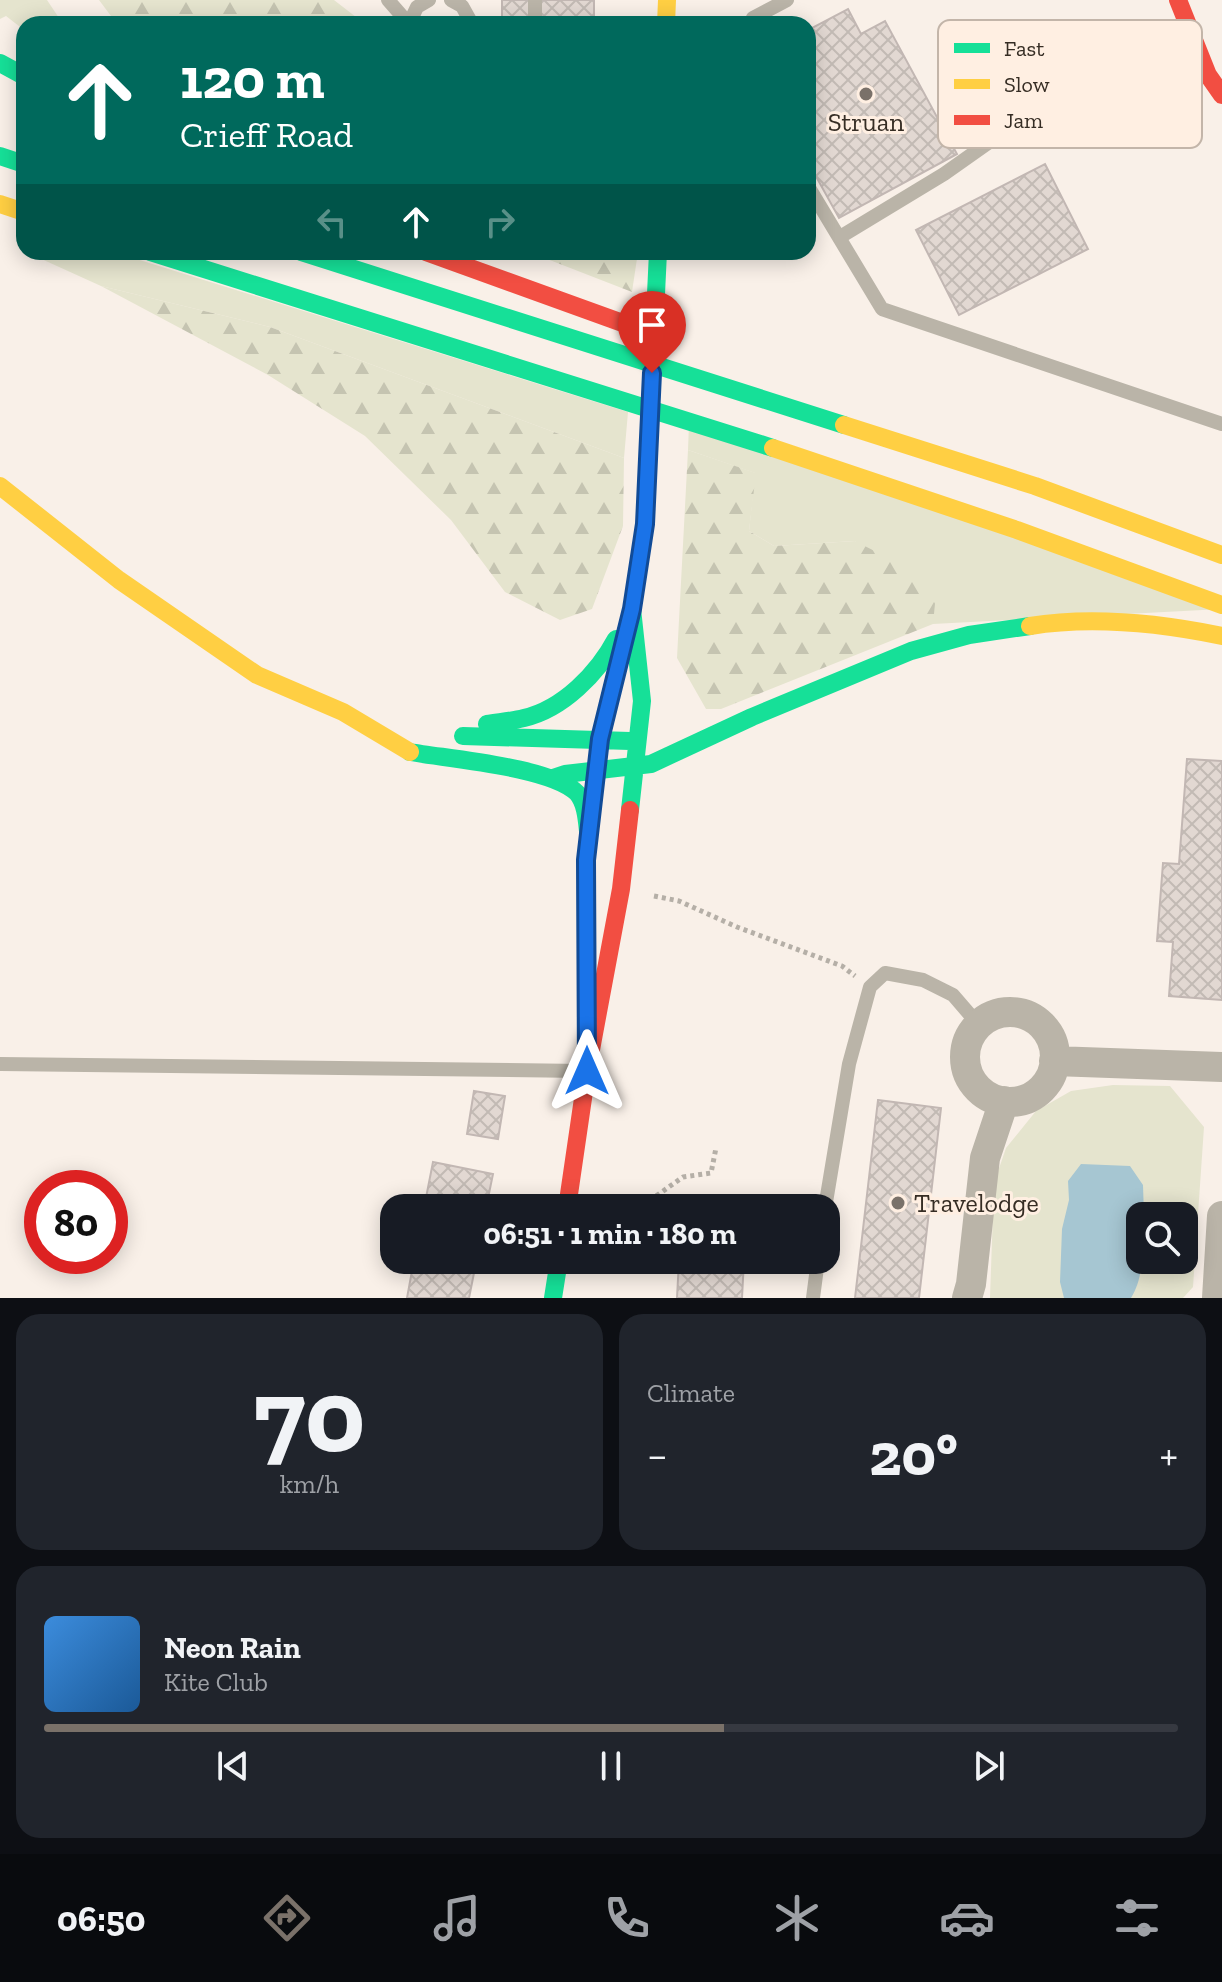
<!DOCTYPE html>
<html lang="en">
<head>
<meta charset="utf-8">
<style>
	:root { --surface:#171b24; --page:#20242c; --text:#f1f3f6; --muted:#9ea1a6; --line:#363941; --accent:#7a7169 }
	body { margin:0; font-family:"Zilla Slab",serif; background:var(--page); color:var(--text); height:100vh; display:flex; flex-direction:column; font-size:30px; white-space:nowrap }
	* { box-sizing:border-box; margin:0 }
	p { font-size:26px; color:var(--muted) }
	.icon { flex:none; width:44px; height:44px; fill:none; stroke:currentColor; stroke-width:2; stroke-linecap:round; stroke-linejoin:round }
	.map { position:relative; height:1298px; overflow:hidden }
	.side { display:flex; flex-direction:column; gap:16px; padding:16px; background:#0d0f14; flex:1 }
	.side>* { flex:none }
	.banner { position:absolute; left:16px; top:16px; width:800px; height:244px; border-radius:24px; box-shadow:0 4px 20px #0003; background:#00695c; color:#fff; overflow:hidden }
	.tools { position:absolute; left:1126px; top:1202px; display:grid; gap:16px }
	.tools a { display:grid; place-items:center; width:72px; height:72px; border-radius:16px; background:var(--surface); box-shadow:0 4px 20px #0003; font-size:40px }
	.speed { position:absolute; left:24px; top:1170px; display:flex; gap:16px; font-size:40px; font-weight:700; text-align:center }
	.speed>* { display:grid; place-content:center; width:104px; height:104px; border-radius:50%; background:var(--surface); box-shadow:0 4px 20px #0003; line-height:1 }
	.speed .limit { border:12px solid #d22; background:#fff; color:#111 }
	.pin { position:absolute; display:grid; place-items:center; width:68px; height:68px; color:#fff; margin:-82px -34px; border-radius:50% 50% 50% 0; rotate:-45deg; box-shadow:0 0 8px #0007 }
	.pin .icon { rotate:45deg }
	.me { position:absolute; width:88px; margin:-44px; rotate:0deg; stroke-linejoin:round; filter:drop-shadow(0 0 6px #0008) }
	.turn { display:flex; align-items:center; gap:28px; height:168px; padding:0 32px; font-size:36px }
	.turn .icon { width:104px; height:104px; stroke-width:2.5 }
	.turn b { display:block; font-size:56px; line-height:68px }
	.lanes { display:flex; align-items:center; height:76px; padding:0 32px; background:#0003; justify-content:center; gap:40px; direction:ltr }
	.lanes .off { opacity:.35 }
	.big { font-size:60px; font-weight:800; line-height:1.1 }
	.side .widget { flex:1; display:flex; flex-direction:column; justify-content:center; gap:12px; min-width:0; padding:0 28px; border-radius:24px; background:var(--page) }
	.side .dial { align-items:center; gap:0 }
	.dial b { font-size:104px; line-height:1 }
	.song { display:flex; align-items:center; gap:24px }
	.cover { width:96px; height:96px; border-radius:12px; background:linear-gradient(135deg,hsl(210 70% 55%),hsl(210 70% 35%)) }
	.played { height:8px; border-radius:4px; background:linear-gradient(90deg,var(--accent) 60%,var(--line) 60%) }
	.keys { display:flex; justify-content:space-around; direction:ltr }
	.heat { display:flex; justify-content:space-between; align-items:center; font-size:44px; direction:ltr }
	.side .tiles { flex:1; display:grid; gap:16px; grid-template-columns:1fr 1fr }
	.widget:last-child { grid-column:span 2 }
	.trip { position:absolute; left:380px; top:1194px; width:460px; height:80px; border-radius:24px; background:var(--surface); box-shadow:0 4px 20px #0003; font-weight:800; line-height:80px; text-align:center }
	.tab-bar { display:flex; height:128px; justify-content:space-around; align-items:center; background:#090b0e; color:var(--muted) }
	.tab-bar .icon { width:56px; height:56px }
	.tab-bar .on { color:var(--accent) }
	.tab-bar b { font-size:36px; color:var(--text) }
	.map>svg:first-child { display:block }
</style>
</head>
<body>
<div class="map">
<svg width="1222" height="1298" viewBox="0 0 1222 1298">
	<defs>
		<pattern id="forest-firs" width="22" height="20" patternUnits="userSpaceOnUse" patternTransform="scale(2)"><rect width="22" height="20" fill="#e5e4ce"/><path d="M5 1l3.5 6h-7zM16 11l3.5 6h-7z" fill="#c5c4b1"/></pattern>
		<pattern id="building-cross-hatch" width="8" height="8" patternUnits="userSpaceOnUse" patternTransform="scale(2)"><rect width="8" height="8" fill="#e2d8d2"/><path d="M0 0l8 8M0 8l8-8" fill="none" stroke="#c2bab4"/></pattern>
	</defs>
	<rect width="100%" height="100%" fill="#f9f0e8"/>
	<!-- grass -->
	<path fill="#e5e4ce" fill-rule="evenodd" d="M0,0H47L63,24H24V30L6,16L0,19Z
		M26,252H114L628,412L624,458L270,327L101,286Z
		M689,424L1222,609L933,624L855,541L774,546L749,531L755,473L688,450Z
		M1113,1085L1170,1086L1204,1127L1193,1287L1183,1298H990L994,1183L1006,1148L1036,1111L1071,1091ZM1140,1216H1184V1260H1140Z"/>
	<!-- forest -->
	<path fill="url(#forest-firs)" d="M99,0H334L365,24H117Z
		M529,252H638L632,292Z
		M101,286L270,327L624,458L623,526L592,609L560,620L505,592L451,520L365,436L268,375Z
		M688,450L756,473L749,531L774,546L855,541L937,583L933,624L721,709H706L677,658Z"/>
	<!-- water -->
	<path fill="#a6c6d2" d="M1081,1164L1130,1166L1143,1185L1144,1216H1140C1140,1245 1147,1272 1131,1298H1064L1060,1282L1062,1229L1069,1200L1068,1181Z"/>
	<!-- building -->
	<path fill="url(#building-cross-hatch)" stroke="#c2b7b3" stroke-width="2" d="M502,0H594V24H502Z
		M848,9L861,34L885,21L957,154L839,218L808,162V30Z
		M1045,164L1088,249L959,315L916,230Z
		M1187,759L1222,761V1000L1169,996L1173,942L1157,941L1163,863L1179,864Z
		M474,1091L505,1096L498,1139L467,1134Z
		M878,1100L941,1108L919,1298H855Z
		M433,1162L493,1174L486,1208H424Z
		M681,1202L746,1204V1208H681Z
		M414,1260H444L443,1267L474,1273L469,1298H407Z
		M679,1260H744L742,1298H677Z"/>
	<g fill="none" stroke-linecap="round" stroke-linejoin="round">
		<!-- path -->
		<path stroke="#b5afa7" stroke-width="5" stroke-dasharray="4 4" stroke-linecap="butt" d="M654,896L679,901L737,927L842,966L855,976
			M646,1208L656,1196L683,1177L711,1173L716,1148"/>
		<!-- lane -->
		<path stroke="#bab4a8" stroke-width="14" d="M388,0L409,24
			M451,0L462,6L472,24
			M535,0V24
			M409,24L417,7L429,0
			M750,24L753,18L787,0
			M808,186L882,309L1222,424
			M840,237L944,174L1012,126L1017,117L1015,101
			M0,1064L583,1071
			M825,1208L849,1064L870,987L885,973L923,980L953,995L978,1024
			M813,1298L818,1260"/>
		<!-- street -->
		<path stroke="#bab4a8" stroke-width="30" d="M965 1057a45 45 0 1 1 90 0a45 45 0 1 1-90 0Z
			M1054,1061L1222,1067
			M967,1298L971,1284L985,1158L1004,1101
			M1217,1298L1222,1216"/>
		<!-- fast -->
		<path stroke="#16e098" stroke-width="18" d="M0,63L24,76
			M0,156L24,164
			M150,252L773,448
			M301,252L844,425
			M487,724C499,722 512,721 524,718C563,709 598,673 616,639
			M463,736L630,741
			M410,752C449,759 551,767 577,793C587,804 587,825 589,840
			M553,778L565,774L651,764L752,717L911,651L969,635L1030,626
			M630,810L642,701L632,609L645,524
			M587,966L586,860L600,739L625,634
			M553,1298L559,1260"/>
		<!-- slow -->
		<path stroke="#ffcf43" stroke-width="18" d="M666,24L667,0
			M0,204L24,212
			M844,425L1035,486L1222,555
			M773,448L1017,530L1222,605
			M0,486L119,580L257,675L343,712L410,752
			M1030,626C1093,616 1159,623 1222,636"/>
		<!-- jam -->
		<path stroke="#f24e42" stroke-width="18" d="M1178,0L1208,75L1222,95
			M426,252L653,334
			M567,1208L587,1071L621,889L630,810"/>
		<!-- fast-bridge -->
		<path stroke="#16e098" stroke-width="18" d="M645,524L658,252"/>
	</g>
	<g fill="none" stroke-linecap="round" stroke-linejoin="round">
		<!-- route casing -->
		<g stroke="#114b97" stroke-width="20">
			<path id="route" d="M587,1071L586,860L600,739L632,609L645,524L652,373"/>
		</g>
		<!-- route -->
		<use href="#route" stroke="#1a73e8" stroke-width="14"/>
	</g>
	<!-- markers -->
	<g fill="#7a7169" stroke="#ffefe2" stroke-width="3">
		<circle cx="866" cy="94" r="8"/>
		<circle cx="898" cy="1203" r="8"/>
	</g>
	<g text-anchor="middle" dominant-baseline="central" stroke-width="6" stroke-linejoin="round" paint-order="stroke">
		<!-- poi labels -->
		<g font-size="26" fill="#362d24" stroke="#ffefe2">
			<text x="866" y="122">Struan</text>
			<text x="914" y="1203" text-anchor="start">Travelodge</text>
		</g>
	</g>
	<!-- legend -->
	<rect x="938" y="20" width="264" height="128" rx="12" fill="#ffefe2" stroke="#c3b5a9" stroke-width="2"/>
	<rect x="954" y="43" width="36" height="10" fill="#16e098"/>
	<rect x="954" y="79" width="36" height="10" fill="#ffcf43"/>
	<rect x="954" y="115" width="36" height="10" fill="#f24e42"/>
	<g font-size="22" fill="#362d24">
		<text x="1004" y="56">Fast</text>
		<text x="1004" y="92">Slow</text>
		<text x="1004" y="128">Jam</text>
	</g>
</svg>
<div class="tools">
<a><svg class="icon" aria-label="search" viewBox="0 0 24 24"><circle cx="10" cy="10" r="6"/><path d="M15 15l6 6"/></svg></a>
</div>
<div class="speed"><div class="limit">80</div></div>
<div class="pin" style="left:652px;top:373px;background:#d93025"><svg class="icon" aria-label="arrive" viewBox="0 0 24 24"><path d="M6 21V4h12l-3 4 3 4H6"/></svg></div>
<svg class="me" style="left:587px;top:1071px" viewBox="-20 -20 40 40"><path d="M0-17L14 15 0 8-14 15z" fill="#1a73e8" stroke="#fff" stroke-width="4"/></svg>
<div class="trip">06:51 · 1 min · 180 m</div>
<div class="banner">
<div class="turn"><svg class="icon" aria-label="ahead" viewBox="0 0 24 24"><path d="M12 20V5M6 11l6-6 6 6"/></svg><div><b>120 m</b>Crieff Road</div></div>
<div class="lanes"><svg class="icon off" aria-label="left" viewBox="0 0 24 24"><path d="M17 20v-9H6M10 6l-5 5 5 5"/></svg><svg class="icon" aria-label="ahead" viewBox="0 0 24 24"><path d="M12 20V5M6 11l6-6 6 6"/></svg><svg class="icon off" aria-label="right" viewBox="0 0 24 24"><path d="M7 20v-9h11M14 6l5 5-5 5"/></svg></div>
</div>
</div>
<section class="side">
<div class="tiles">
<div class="widget dial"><b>70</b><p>km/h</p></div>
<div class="widget"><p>Climate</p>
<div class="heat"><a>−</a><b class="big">20°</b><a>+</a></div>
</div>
<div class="widget">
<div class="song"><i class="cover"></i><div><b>Neon Rain</b><p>Kite Club</p></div></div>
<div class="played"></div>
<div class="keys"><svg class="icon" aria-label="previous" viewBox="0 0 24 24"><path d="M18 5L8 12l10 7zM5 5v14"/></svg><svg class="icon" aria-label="pause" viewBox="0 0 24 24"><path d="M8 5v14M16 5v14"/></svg><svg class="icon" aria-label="next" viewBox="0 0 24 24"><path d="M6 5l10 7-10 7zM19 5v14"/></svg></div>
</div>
</div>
</section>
<nav class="tab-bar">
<b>06:50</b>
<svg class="icon on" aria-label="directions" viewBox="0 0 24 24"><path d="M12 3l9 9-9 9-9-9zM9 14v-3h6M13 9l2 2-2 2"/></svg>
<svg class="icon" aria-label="music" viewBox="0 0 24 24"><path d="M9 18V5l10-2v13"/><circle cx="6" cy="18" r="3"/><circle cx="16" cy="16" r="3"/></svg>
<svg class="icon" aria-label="phone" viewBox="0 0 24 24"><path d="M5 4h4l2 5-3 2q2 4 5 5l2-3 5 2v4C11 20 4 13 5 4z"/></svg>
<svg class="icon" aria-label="climate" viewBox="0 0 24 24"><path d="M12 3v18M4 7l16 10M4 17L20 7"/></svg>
<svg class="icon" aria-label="car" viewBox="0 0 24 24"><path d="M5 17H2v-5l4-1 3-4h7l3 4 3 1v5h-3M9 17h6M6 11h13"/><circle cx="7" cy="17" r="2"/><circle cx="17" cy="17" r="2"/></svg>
<svg class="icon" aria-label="filters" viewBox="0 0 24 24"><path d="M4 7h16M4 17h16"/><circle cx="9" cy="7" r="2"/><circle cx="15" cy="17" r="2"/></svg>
</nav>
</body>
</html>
